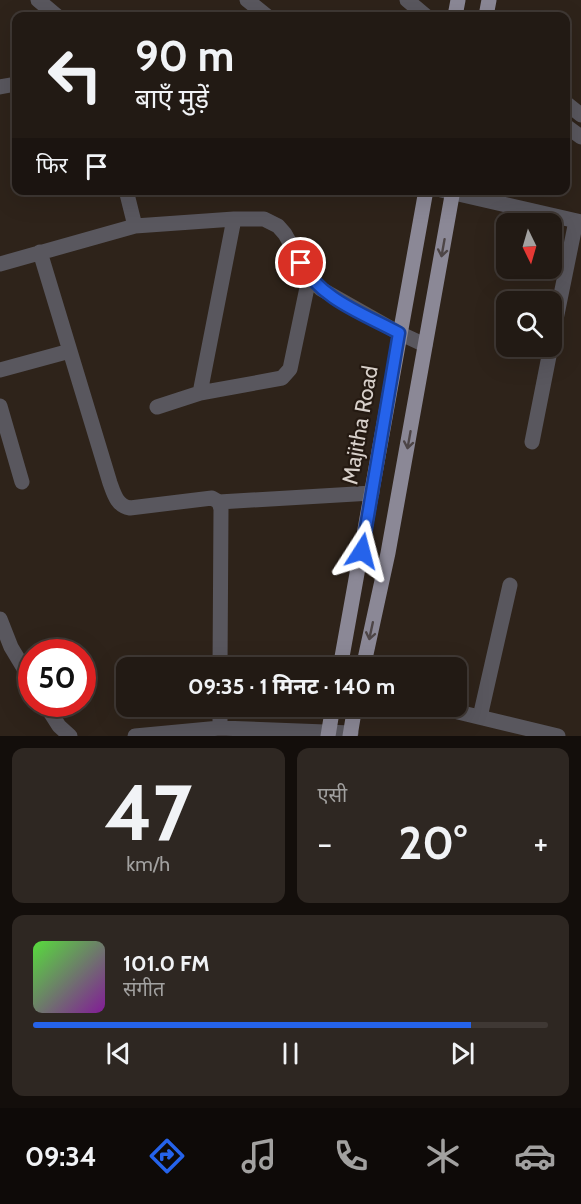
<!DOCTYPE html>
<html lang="hi">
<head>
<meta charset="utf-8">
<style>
	:root { --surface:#221a14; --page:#2e2722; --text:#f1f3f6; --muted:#a2a1a0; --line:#3f3834; --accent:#2563eb }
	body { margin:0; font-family:Cabin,"Noto Sans Devanagari",sans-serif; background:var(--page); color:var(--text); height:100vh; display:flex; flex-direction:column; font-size:22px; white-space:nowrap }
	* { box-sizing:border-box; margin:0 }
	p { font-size:20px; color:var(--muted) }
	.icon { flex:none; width:33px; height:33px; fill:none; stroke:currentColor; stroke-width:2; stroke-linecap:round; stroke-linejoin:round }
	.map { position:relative; height:736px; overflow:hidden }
	.panel { display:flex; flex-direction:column; gap:12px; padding:12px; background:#130e0b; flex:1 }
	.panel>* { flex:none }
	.hud { position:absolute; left:12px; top:12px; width:558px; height:183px; border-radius:12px; box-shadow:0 6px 24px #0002,0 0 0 2px var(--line); background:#221a14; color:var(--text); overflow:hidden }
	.needle { width:39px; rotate:175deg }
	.controls { position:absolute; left:496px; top:213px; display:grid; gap:12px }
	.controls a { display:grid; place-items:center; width:66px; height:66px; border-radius:12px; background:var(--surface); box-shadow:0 6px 24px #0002,0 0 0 2px var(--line); font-size:30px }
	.speed { position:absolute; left:18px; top:639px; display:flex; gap:12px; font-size:30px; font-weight:700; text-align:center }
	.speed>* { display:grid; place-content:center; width:78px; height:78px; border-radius:50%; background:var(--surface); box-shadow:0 6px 24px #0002,0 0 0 2px var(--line); line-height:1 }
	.speed .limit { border:9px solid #d22; background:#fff; color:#111 }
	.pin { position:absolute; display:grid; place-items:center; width:51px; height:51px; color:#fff; margin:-26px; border:3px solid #fff; border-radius:50%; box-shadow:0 2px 6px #0007 }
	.me { position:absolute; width:66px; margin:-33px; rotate:9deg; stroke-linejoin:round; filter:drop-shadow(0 0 4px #0008) }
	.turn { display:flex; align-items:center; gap:21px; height:126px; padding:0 24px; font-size:27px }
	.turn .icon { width:78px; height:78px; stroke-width:2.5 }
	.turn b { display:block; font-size:42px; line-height:51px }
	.then { display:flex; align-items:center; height:57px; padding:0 24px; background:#0003; gap:12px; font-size:22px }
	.big { font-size:45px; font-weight:700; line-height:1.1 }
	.panel .widget { flex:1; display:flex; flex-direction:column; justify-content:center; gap:9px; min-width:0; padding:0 21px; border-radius:12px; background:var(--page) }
	.panel .dial { align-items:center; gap:0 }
	.dial b { font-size:78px; line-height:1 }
	.song { display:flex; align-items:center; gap:18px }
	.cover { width:72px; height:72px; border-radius:9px; background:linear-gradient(135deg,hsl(110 70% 55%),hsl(290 70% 35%)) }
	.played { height:6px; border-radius:3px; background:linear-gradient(90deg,var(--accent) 85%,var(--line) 85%) }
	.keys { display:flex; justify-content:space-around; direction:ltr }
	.heat { display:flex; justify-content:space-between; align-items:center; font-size:33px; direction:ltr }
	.panel .tiles { flex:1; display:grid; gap:12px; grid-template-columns:1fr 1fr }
	.widget:last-child { grid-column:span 2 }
	.trip { position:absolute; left:116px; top:657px; width:351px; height:60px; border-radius:12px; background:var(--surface); box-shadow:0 6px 24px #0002,0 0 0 2px var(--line); font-weight:700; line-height:60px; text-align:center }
	.tab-bar { display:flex; height:96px; justify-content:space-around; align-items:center; background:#0e0a08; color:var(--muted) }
	.tab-bar .icon { width:42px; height:42px }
	.tab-bar .on { color:var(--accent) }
	.tab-bar b { font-size:27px; color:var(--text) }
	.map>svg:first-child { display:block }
</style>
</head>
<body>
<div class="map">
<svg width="581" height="736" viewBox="0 0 581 736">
	<rect width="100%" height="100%" fill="#2e231a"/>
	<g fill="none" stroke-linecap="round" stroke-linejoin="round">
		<!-- minor -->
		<path stroke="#59575e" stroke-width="15" d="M38,0L57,16
			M247,0L267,16
			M407,0L426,16
			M0,87L16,84
			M566,103L581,115
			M566,126L581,137
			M126,190L135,226
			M441,190L581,222
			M40,252L110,483C114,494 117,506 130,508L212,498L219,502L221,509L220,668
			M0,264L135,226L234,219H264L278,226L285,234L309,278L321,289L399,333L425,345
			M552,339L576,221
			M0,370L70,351
			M200,393L234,219
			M0,406L22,482
			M157,407L200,393L282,378L290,369L309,278
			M532,442L551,346
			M219,502L372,493
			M0,619L11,647L32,682
			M45,704L59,726L70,736
			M433,706L558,736
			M480,717L510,585
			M220,728V706
			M135,736L220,728L351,733"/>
		<!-- major -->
		<path stroke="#8b8896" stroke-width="15" d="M455,16L458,0
			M486,16L489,0
			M340,668L426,190
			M363,668L388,553L453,190
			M328,736L333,706
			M350,736L355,706"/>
	</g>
	<!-- one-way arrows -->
	<defs><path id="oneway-shaft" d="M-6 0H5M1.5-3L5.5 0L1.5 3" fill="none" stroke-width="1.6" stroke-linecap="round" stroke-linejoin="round" transform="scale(1.5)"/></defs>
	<g stroke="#4d4546">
		<use href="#oneway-shaft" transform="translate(443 248) rotate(100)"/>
		<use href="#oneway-shaft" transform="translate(409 440) rotate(100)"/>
		<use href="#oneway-shaft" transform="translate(371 631) rotate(102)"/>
	</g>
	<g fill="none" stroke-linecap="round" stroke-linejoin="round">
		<!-- route casing -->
		<g stroke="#184099" stroke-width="15">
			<path id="route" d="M301,263C320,299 364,314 399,333L362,551"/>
		</g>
		<!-- route -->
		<use href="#route" stroke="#2563eb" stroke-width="10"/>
	</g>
	<g text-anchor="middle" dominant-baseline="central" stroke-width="4.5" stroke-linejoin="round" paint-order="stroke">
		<!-- street labels -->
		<g font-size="22" fill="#d8d0ca" stroke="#241911">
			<text transform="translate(360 425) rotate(-80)">Majitha Road</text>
		</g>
	</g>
</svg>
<div class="controls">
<a><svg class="needle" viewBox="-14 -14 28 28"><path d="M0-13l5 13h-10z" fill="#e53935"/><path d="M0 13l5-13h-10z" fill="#a2a1a0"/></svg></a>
<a><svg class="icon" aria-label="search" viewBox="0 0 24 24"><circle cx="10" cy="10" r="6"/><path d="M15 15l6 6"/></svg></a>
</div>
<div class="speed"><div class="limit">50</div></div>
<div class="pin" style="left:301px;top:263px;background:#d93025"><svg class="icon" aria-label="arrive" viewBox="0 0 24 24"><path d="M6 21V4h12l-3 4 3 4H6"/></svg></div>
<svg class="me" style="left:362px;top:551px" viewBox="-20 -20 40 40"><path d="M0-17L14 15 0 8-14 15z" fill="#2563eb" stroke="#fff" stroke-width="4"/></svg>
<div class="trip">09:35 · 1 मिनट · 140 m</div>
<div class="hud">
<div class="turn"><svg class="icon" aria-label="left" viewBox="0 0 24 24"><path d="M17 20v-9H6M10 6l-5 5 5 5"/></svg><div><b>90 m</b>बाएँ मुड़ें</div></div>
<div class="then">फिर<svg class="icon" aria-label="arrive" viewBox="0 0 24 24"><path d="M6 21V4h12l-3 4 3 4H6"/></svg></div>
</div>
</div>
<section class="panel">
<div class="tiles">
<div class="widget dial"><b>47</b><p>km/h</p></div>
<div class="widget"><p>एसी</p>
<div class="heat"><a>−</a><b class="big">20°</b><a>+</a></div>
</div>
<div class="widget">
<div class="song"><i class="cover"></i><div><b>101.0 FM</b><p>संगीत</p></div></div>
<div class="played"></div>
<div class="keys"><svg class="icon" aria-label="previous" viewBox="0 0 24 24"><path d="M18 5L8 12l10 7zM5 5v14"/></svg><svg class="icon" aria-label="pause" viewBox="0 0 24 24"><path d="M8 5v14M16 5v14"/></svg><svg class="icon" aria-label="next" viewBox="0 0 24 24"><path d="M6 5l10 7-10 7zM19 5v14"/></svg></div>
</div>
</div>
</section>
<nav class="tab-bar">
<b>09:34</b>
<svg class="icon on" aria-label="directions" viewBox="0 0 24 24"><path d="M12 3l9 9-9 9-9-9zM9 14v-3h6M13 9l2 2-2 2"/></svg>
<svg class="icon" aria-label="music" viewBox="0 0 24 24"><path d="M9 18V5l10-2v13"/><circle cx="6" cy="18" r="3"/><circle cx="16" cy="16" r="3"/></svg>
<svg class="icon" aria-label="phone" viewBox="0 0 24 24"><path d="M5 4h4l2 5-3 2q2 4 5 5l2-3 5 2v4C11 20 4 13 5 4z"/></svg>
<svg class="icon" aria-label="climate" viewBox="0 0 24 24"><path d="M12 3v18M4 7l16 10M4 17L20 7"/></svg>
<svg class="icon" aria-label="car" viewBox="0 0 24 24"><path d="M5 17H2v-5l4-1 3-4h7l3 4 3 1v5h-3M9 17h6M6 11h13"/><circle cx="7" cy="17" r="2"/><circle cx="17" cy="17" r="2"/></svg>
</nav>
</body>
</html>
